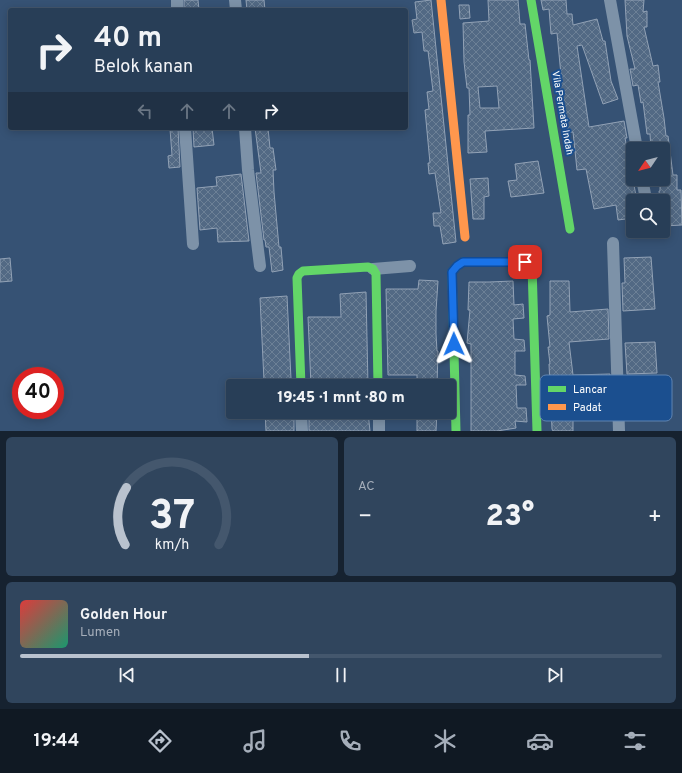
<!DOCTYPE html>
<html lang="id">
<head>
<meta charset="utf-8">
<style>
	:root { --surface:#283e57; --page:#30455d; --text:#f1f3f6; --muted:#a5aeba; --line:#44576d; --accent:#b9c2ce }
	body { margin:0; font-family:Overpass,sans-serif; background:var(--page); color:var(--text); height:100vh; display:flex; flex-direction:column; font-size:15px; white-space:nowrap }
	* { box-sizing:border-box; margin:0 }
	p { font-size:13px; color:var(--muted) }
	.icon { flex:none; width:22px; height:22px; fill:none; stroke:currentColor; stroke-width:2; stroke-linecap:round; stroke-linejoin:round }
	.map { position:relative; height:431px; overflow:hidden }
	.drawer { display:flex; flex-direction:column; gap:6px; padding:6px; background:#162230; flex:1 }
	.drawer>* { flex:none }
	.top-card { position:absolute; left:8px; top:8px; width:400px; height:122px; border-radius:4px; box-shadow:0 2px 10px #0003,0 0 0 1px var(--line); background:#283e57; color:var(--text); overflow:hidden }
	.needle { width:26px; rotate:235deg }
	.controls { position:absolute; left:626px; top:142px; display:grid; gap:8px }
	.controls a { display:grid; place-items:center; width:44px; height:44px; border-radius:4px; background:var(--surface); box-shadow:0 2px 10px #0003,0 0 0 1px var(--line); font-size:20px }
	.speed { position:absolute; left:12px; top:367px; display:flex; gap:8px; font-size:20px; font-weight:700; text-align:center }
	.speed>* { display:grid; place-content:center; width:52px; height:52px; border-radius:50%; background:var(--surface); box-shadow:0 2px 10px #0003,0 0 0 1px var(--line); line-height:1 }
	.speed .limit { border:6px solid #d22; background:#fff; color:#111 }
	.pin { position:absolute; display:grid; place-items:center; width:34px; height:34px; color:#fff; margin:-17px; border-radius:8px; box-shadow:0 2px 6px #0006 }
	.me { position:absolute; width:44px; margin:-22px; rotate:359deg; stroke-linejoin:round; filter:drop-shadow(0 0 3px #0008) }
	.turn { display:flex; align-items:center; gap:14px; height:84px; padding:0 20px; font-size:18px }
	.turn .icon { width:52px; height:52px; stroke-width:2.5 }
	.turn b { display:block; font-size:28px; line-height:34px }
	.lanes { display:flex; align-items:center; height:38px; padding:0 20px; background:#0003; justify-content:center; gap:20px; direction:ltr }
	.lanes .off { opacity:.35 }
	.big { font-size:30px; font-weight:800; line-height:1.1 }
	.drawer .tile { flex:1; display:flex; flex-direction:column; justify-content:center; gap:6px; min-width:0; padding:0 14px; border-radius:6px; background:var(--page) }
	.drawer .dial { align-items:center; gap:0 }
	.dial svg { height:104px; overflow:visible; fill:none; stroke:var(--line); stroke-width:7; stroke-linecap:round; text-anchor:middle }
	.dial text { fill:var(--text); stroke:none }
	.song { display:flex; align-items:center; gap:12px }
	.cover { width:48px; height:48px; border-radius:6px; background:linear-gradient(135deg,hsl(0 70% 55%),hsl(160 70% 35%)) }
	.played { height:4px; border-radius:2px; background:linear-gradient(90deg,var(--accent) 45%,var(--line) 45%) }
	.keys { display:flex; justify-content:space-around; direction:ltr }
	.heat { display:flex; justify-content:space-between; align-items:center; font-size:22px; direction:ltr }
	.drawer .tiles { flex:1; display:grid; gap:6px; grid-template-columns:1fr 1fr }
	.tile:last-child { grid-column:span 2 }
	.trip { position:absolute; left:226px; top:379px; width:230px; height:40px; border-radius:4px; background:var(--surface); box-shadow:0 2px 10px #0003,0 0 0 1px var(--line); font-weight:800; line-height:40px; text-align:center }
	.dock { display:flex; height:64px; justify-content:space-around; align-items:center; background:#101923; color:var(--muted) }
	.dock .icon { width:28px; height:28px }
	.dock .on { color:var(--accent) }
	.dock b { font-size:18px; color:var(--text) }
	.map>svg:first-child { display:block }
</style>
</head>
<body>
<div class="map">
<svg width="682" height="431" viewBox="0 0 682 431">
	<defs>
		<pattern id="building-cross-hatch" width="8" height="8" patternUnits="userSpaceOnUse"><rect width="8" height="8" fill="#526984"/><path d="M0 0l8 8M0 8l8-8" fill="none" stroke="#6c8096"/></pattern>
	</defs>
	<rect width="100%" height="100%" fill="#365274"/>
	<!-- building -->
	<path fill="url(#building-cross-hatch)" stroke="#92a2b6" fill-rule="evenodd" d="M184,0H198L199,10H184Z
		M246,0H264L265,10H247Z
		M431,0L456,242L443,244L440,226H434L433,213H441L435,173L429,174L428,163H430L425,110L429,109L427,92L433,91L428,51H424L422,32L414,33L412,20L417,19L415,2Z
		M488,0H518L520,24H525L529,60H530L534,128L485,131L487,152L468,153V115H470L469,88H467L464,62L463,23L489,21ZM497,86L499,108H480L478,87Z
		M541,0H566L567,14H572L573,25L597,19L603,41H605L611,81L618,99L603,104L582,45L577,46L589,127L624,121L627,138H625L637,201H633V218L618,220L616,205L594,209L586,169L577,170L573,132L565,133L561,107L554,76L561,75L557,33L551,34L549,9L543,10Z
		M625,0H644L643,12L647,11V27H644L653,66L658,65L660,82H658L664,118L666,136H668L673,175H677V190H681L682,225L664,226L663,201H660L659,191H660V179H663V149H651L650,134H647L643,102L641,103L638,85L633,86L630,69H635L627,36Z
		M459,5H469L470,18L460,19Z
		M178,128L180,167L169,168L168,156L172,155L170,129Z
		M193,128H212L214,145L194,147Z
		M255,128H268L270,148H273L276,170H273L274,192L279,247H281L283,270L272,272L269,247H266L265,240H264L256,173H261Z
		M538,161L544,193L511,197L508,181L517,180L515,164Z
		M241,174L249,241L218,242L217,228L200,230L197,188L217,186L216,177Z
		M488,178L489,196L484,197V219H473L470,179Z
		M651,257L655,309L623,311L622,283H625L624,258Z
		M10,258L12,281L0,282V259Z
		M419,280L438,281L436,311V334L437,351H438L437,386H417V375H388L386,289H418Z
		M513,281L514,305L523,304L524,318L513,319L514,339L524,340L525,351H515V375L525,376L526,385H516L517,408H526L527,422L515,421L516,428L497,431H471V344L467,343L470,310H468L469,282H489Z
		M550,281H569L570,312L608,309L609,339L569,342L573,375L610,374L611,407L573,408V431H553L552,429L549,364H550L548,347H550L547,316L550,315Z
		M366,292L368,386H311L308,317H341L340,294Z
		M287,296L291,379L264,381L260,298Z
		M655,342L657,373L627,374L625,343Z
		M265,412H294V431H266Z
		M309,412H335V414L368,412L370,431H309Z
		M417,412H437L436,431H417Z"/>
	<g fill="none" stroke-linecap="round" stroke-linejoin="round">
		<!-- street -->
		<path stroke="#7d92a8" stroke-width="12" d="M177,0V10
			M235,0L236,10
			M610,0L637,149
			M185,128L193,244
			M245,128L248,170L260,266
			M642,179L646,199
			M613,243L619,431
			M373,269L410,266
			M301,412L302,431
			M379,412V431"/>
		<!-- fast -->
		<path stroke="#63d668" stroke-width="9" d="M531,0L570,229
			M301,386L297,278L299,274L303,271L368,267L373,269L376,274L378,386
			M456,431L452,272L457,266L463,262H525L530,263L532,266L537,431"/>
		<!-- slow -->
		<path stroke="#ff974d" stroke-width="9" d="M441,0L465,237"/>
	</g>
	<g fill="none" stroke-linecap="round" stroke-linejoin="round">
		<!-- route casing -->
		<g stroke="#114b97" stroke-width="10">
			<path id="route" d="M454,344L452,272L457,266L463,262H525"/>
		</g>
		<!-- route -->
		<use href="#route" stroke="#1a73e8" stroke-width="7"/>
	</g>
	<g text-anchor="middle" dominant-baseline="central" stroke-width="4" stroke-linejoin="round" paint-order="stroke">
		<!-- street labels -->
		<g font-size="10" fill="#fff" stroke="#1b4f8f">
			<text transform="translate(562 113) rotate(80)">Vila Permata Indah</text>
		</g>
	</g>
	<!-- legend -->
	<rect x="540" y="375" width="132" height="46" rx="6" fill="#1b4f8f" stroke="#5f84b1" stroke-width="1"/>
	<rect x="548" y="386" width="18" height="6" fill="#63d668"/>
	<rect x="548" y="404" width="18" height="6" fill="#ff974d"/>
	<g font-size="11" fill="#fff">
		<text x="573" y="393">Lancar</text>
		<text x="573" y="411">Padat</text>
	</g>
</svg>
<div class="controls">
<a><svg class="needle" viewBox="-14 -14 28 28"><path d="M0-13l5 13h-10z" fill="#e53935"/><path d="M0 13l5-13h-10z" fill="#a5aeba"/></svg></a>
<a><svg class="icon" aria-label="search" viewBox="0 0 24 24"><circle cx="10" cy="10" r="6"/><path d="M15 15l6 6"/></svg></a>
</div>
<div class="speed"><div class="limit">40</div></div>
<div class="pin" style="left:525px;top:262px;background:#d93025"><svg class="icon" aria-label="arrive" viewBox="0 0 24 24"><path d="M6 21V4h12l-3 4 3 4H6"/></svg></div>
<svg class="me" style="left:454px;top:344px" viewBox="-20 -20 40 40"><path d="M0-17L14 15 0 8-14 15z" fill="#1a73e8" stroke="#fff" stroke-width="4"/></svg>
<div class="trip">19:45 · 1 mnt · 80 m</div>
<div class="top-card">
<div class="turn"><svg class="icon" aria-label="right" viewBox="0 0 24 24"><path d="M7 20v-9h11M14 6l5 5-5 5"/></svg><div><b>40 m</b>Belok kanan</div></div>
<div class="lanes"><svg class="icon off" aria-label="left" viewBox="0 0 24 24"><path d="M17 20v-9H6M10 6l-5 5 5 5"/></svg><svg class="icon off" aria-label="ahead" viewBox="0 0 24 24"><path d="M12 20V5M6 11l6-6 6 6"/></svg><svg class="icon off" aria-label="ahead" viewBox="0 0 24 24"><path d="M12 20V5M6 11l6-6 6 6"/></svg><svg class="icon" aria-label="right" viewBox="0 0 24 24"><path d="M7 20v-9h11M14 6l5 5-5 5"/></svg></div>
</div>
</div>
<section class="drawer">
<div class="tiles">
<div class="tile dial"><svg viewBox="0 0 100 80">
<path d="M14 69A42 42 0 1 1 86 69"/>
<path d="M14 69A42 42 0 0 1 15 25" stroke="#b9c2ce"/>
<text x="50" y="56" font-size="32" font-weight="700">37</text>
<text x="50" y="72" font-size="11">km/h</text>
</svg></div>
<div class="tile"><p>AC</p>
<div class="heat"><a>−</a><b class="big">23°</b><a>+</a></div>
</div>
<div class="tile">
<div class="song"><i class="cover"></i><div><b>Golden Hour</b><p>Lumen</p></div></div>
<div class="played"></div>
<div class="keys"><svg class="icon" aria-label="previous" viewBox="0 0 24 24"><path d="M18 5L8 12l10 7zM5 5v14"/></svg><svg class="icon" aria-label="pause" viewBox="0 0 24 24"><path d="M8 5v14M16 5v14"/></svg><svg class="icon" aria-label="next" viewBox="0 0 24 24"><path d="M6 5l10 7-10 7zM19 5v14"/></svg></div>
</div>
</div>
</section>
<nav class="dock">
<b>19:44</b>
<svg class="icon on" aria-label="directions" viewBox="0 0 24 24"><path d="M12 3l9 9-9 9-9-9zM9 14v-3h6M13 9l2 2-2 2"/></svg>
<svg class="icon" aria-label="music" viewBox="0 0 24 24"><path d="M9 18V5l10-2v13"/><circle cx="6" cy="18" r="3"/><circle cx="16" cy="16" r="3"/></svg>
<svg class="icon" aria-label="phone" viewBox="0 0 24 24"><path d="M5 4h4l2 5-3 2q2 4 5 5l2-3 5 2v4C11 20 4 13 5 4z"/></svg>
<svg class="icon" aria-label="climate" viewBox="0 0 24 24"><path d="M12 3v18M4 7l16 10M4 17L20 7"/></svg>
<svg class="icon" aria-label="car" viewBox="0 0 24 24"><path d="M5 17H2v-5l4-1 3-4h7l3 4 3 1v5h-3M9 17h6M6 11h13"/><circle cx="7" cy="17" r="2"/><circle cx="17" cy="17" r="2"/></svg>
<svg class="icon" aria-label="filters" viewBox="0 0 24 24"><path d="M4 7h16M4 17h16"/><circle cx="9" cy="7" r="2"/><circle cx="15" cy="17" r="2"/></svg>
</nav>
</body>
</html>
